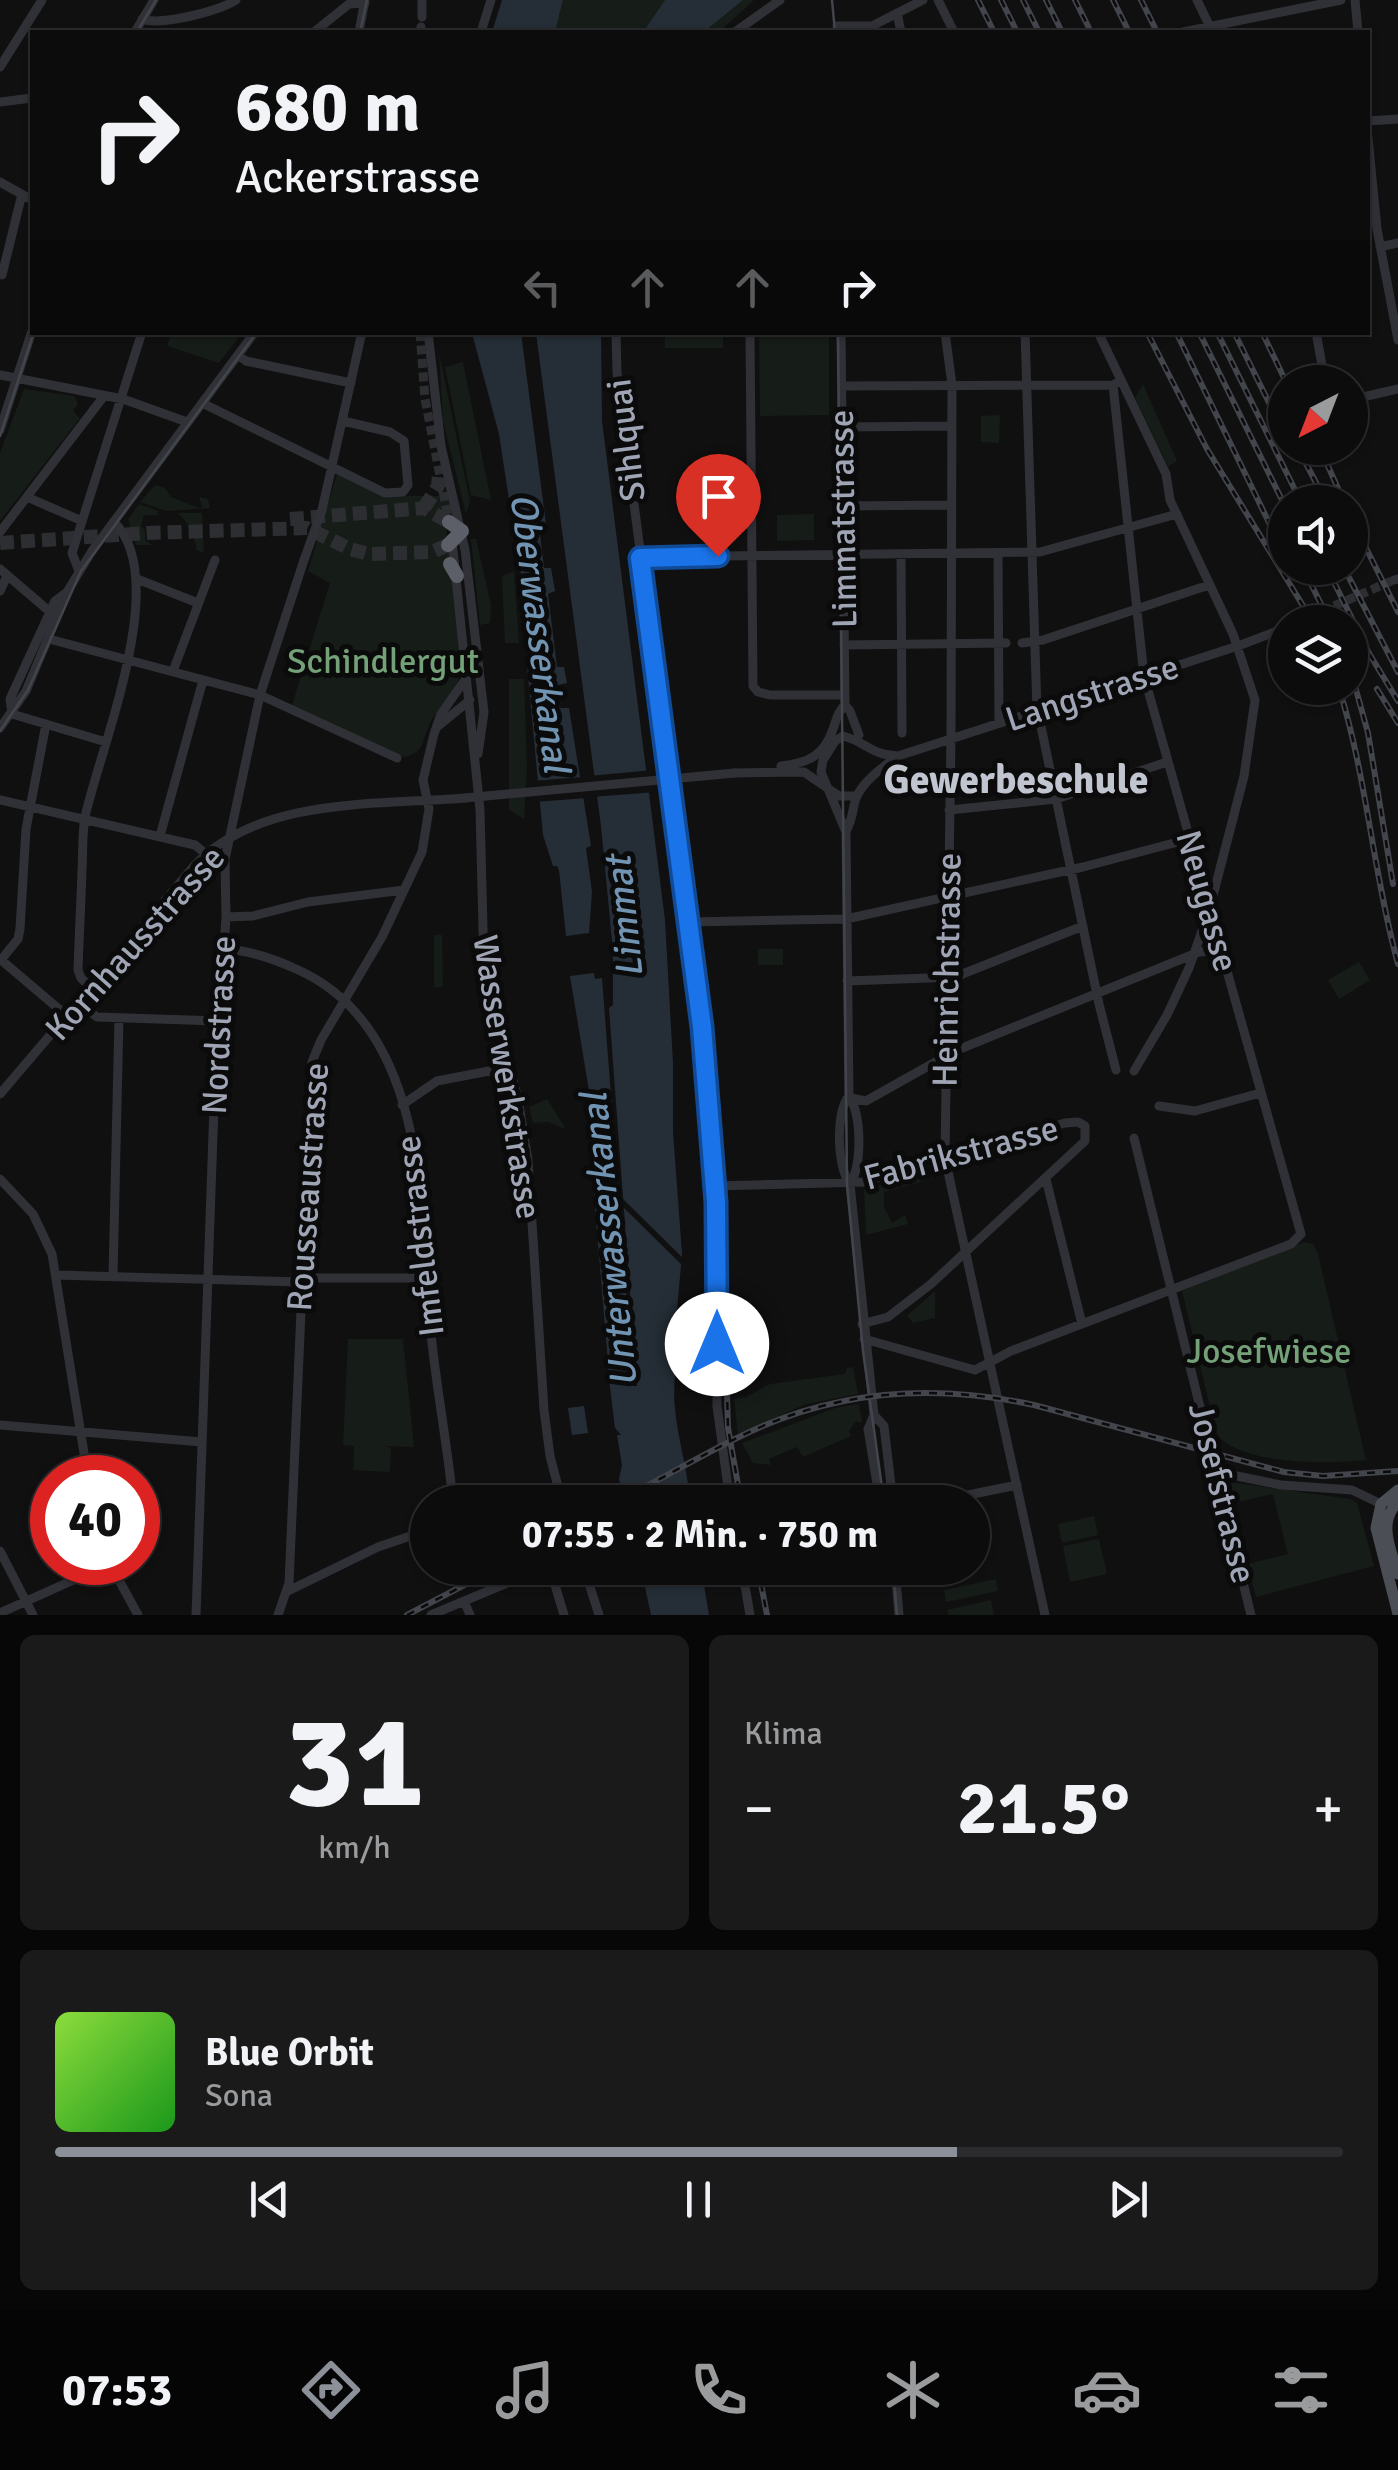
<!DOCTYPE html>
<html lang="de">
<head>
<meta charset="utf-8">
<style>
	:root { --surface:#0c0c0d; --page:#1a1a1b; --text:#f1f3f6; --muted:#9a9b9d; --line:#2c2c2e; --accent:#8c9099 }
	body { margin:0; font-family:Signika,sans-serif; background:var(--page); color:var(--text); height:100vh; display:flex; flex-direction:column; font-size:38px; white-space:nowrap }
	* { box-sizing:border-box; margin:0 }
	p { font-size:32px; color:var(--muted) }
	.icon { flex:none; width:55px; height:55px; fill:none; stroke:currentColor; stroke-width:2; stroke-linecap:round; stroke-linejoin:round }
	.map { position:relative; height:1615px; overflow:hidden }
	.drawer { display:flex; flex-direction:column; gap:20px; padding:20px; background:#070707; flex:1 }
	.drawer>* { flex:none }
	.banner { position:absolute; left:30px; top:30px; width:1340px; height:305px; border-radius:0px; box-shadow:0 2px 8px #0004,0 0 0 2px var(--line); background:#0c0c0d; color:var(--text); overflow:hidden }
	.needle { width:65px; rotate:222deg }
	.controls { position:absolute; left:1268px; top:365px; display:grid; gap:20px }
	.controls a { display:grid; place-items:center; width:100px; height:100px; border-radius:50%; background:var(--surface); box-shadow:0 2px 8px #0004,0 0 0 2px var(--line); font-size:50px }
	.speed { position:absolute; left:30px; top:1455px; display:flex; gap:20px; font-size:50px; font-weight:700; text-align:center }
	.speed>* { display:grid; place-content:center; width:130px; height:130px; border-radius:50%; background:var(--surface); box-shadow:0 2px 8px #0004,0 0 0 2px var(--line); line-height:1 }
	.speed .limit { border:15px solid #d22; background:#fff; color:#111 }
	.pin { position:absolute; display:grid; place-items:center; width:85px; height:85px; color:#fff; margin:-102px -42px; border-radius:50% 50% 50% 0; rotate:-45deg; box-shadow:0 0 10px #0007 }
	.pin .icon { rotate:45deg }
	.me { position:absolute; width:110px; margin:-55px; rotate:0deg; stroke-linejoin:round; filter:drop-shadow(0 0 8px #0008) }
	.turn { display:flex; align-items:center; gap:35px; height:210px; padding:0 40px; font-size:45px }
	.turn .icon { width:130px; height:130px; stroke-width:2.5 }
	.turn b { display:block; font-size:70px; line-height:85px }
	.lanes { display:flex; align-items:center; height:95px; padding:0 40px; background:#0003; justify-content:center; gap:50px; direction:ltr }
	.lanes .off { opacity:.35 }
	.big { font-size:75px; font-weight:800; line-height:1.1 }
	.drawer .card { flex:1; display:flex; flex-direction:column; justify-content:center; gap:15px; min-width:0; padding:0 35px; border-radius:15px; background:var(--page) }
	.drawer .dial { align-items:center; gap:0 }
	.dial b { font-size:130px; line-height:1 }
	.song { display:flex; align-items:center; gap:30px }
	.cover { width:120px; height:120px; border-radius:15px; background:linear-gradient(135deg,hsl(90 70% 55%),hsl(120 70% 35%)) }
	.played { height:10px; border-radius:5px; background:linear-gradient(90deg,var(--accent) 70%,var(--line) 70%) }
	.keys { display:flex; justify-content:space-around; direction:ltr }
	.heat { display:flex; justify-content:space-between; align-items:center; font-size:55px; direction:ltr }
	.drawer .tiles { flex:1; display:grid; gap:20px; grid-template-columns:1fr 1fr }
	.card:last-child { grid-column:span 2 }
	.trip { position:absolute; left:410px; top:1485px; width:580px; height:100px; border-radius:50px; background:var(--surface); box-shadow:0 2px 8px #0004,0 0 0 2px var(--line); font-weight:800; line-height:100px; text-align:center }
	.tabs { display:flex; height:160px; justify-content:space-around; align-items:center; background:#050505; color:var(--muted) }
	.tabs .icon { width:70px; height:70px }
	.tabs .current { color:var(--accent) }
	.tabs b { font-size:45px; color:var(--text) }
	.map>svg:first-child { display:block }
</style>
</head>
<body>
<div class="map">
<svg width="1398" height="1615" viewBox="0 0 1398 1615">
	<rect width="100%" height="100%" fill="#101011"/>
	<!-- green -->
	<path fill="#161c17" d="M563,0H665L643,32H555Z
		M743,0H754L719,32H704Z
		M171,333V332L242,333L219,363L167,346Z
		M665,333H723V348H665Z
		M759,333H829V415L760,416Z
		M439,353L470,502L466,514L443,421Z
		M463,362L491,500L471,495L445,367Z
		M1143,384L1177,461L1168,466L1135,398Z
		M24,389L74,396L78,404L73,411L80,418L0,521V453Z
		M1000,415L999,443L981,442V416Z
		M337,474L389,496H454L458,512L446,527C449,557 466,661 457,685C452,699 437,709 430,723C423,739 423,755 404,757L292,705L330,583L308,571Z
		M155,485L165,488L171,497L199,508L202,507L199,497L208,499L210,508L167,511L140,502Z
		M139,504L158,511V515H144L141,526L145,530V540L152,545H136L128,519Z
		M178,513H202L204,553L197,550L192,529Z
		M814,514V540L777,541V515Z
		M471,539H476L491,605L490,623L480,625Z
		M514,571L519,643H505L502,576Z
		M509,679H524L527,768L524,819L509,810Z
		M434,935H442L443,987H434Z
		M758,949H783V965H758Z
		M1359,962L1370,980L1339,999L1328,980Z
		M547,1099L566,1129L548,1122L533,1123L529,1107Z
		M925,1172L927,1180L884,1192V1207L892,1223L905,1215L908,1224L866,1235L864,1190Z
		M1304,1242L1313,1244L1318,1254L1366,1460C1329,1464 1244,1466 1217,1435L1182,1291Z
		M935,1291V1318L913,1323L907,1316Z
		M348,1339H403L414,1447L383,1446L391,1448L390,1472L353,1470L354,1446L343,1445Z
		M853,1367L858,1394L806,1404L738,1434L734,1399L746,1397L770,1384L845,1374L847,1368Z
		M859,1404L862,1423L856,1421L849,1431L851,1436L803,1457L797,1447L769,1459L771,1465L753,1463L742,1443L835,1408Z
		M1230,1482L1350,1499L1357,1503L1374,1566L1256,1597L1248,1564L1288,1554L1273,1494L1233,1503Z
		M1094,1516L1098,1535L1062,1543L1058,1524Z
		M1099,1539L1107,1574L1070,1582L1063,1546Z
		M996,1579L998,1591L946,1602L944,1590Z
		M991,1600L994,1615H949L947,1610Z"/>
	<!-- water -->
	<path fill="#252e36" d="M502,0H563L555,32H492Z
		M665,0H743L704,32H643Z
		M472,333H521L546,524L539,526L544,568H551L555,591L548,594L557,667H564L567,683L558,685L560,708H569L591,846L586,848L592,892L589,933L566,936L559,870L557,866H553L543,835L515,539L499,434Z
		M536,333H601L602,421L665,920L673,1063V1132L682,1254L676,1322L680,1329C678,1355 672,1384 675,1409C678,1441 688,1470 690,1502H626L619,1479L622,1465L617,1435H621L615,1428L610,1387L586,1098L590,1097L570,976L594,973L595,979L602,978L633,1386H637L609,1008L613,1005V951L601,826Z
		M584,1406L588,1433L572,1435L568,1408Z
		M641,1568H701L709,1615H651Z"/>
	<!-- pier -->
	<path fill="#101011" d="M511,512H514L518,541L529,667L526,668Z
		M653,770L656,792L592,797L589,776Z
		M583,777L586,798L535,802L532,781Z
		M590,1154L624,1200L687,1262V1270L622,1206L588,1164Z"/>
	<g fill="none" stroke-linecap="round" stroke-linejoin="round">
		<!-- minor-tunnel -->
		<path stroke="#2d2e32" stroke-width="9" stroke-dasharray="9 4.5" stroke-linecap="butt" d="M420,332L425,399L449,522
			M1297,622L1394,580"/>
		<!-- highway-tunnel -->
		<path stroke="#2d2e32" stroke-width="14" stroke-dasharray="14 7" stroke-linecap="butt" d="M424,508L438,486L439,474
			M290,519L424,508L449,522
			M0,543L147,533L307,528L350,549L369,554L432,552L448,545"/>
		<!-- minor -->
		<path stroke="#303137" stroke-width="9" d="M422,0V17
			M938,0L954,32
			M1197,0L1211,29
			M1355,0L1358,32
			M897,13L901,32
			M142,19C161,26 219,11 236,0
			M837,26H872L923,0
			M135,32L154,0
			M314,32L349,4L365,3
			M359,32L365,0
			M420,32L421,27
			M481,32L491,0
			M735,32L780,0
			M1183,32L1341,0
			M0,67L42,0
			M0,102L32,98
			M1368,121L1398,119
			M1368,138L1377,229L1398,340
			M0,182L32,200
			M1380,247L1398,243
			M2,275L22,194
			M428,332L441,446L465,550L484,712L478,754
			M616,332L617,373L702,1027L716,1202L717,1406L730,1502
			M750,332L753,686L758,692L770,695H844
			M841,332L845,705L850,711L859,735
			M945,332L952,385L951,734L945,1158L1045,1615
			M1025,332L1037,711
			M1098,332L1166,474L1170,500L1233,634L1255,700L1244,776L1209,911L1189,968L1167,1015L1134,1071
			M1316,332L1325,382
			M238,355L246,361L351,383
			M0,375L123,399L187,422
			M842,386L1113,385L1118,382
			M1350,400L1398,389
			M202,403L385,493L403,492L408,485L404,441L390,432L343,421
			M842,427L952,426
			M0,430L32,331
			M27,497L82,521
			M843,506L950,505
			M322,510L362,332
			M0,532L104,396
			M452,540L480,810L484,968L518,1099L528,1160L544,1410L550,1456L562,1502
			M998,553L999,723
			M901,554L902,733
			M640,557L1040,552L1177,514
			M0,569L49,611
			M79,571L72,553L142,332
			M137,579L198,603
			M1394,580L1398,579
			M0,591L7,576
			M49,639L260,695L397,758
			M1022,643L1043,640L1209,585
			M844,645L1006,643
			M173,671L215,560
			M12,714L10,699L55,601L67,592L92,551L255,332
			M12,714L106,742
			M1039,717L1099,1004L1116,1070
			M437,727L470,700
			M0,728L26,691L66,595
			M781,766C808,763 824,756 833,729C837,718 837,713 845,705
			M735,773L804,772L839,796H856
			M0,800L195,845L206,854
			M949,810L1056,799L1167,762
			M846,831C853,820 852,810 856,798C863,781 884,766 898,756L1238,646L1285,628
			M160,836L203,680
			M226,917L253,916L308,902L404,890
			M689,922L846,919L1083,867L1189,839
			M223,949C249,950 272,958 296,969C423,1024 421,1196 429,1313C434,1377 447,1439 453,1502
			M0,959L67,1016
			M1,960L18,939L20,929L26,829L46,724
			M847,981L955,977L1083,926
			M91,988L81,978L78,970C79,937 81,904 82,870C83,853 82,834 85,817C100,748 172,579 114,522
			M78,1003L97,1017L219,1021
			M0,1094L195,865C259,797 378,805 465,798
			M849,1096C835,1112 837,1168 850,1184L874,1415L868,1429L880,1502
			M851,1098L866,1101L955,1051L1199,952L1211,951L1223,956
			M402,1105L437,1081L489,1071L497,1075L506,1098L518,1099
			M1159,1106L1195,1111L1260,1093
			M1134,1138L1251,1615
			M0,1179L33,1214L52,1254L88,1478
			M1046,1179L1082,1324
			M850,1184C862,1165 862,1116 849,1096L846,832L821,772L823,760L835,741L843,736C867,742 870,755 898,756
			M715,1186L864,1182L1065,1123L1078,1122L1085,1126
			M56,1275L301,1282
			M113,1276L119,1018
			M301,1278H427
			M862,1324L888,1317L931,1284L1085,1141V1126
			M864,1339L975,1370L1011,1351L1291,1244L1301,1234L1144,676L1113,385
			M874,1415L884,1426L893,1502
			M0,1425L202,1442
			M1218,1477L1227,1474L1281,1485L1352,1490L1381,1504
			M934,1502L1017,1485
			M0,1551L33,1615
			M109,1562L138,1615
			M550,1568L564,1615
			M584,1568L599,1615
			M742,1568L750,1615
			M895,1568L899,1615
			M288,1591L378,1547L428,1530
			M464,1601L470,1615
			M0,1613L109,1564
			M196,1615L214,1106L226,917L225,859L260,695L304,560
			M278,1615L289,1583L312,1062L321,1040L382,937L422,852L429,809L423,780L434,734L441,714L465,680
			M431,1615L543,1568"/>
		<!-- major -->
		<path stroke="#4c4e56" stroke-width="11" d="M1398,1490L1381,1504L1376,1528L1398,1614
			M1398,1502C1377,1522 1391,1550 1398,1574"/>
		<!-- highway -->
		<path stroke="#5c5f68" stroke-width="14" d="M448,545L462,531L449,522
			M450,564L457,576"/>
		<!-- tram -->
		<path stroke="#43454c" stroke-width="2.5" d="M832,0L835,32
			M137,32L156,0
			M360,32L367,0
			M838,332L847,1184L863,1351L884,1502
			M0,436L34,332
			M0,731L28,690L81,571L257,332
			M893,1568L897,1615"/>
		<!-- rail casing -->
		<g stroke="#43454c" stroke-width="6">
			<path id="rail" d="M978,0L994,32
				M1001,0L1017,32
				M1023,0L1039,32
				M1046,0L1062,32
				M1075,0L1091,32
				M1113,0L1129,32
				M1141,0L1157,32
				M1176,332L1278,541
				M1199,332L1285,506
				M1217,332L1301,502
				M1234,332L1285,435
				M1262,332L1286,382
				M1149,336L1207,449L1313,622
				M1298,448L1326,502
				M1320,448L1344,502
				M1350,516L1398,612
				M1303,568L1330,622
				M1327,568L1370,655L1398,701
				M1344,568L1398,672
				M1350,668L1368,733L1393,884
				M1339,688C1367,778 1373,873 1398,964
				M1377,689L1398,723
				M725,1322L728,1428L741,1502
				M616,1502C658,1481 698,1457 739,1437C833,1390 933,1383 1034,1405L1284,1472L1323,1476L1398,1471
				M758,1568L767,1615
				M407,1615L497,1568"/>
		</g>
		<!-- rail -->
		<use href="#rail" stroke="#0b0b0c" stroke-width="2.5" stroke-dasharray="8" stroke-linecap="butt"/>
		<!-- minor-bridge -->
		<path stroke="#303137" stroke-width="9" d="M304,560L322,510
			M465,798L735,773"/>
	</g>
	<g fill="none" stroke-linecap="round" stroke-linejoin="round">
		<!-- route casing -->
		<g stroke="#114b97" stroke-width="25">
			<path id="route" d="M717,1344L716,1202L702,1027L640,558L718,556"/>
		</g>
		<!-- route -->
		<use href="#route" stroke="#1a73e8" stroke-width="18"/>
	</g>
	<g text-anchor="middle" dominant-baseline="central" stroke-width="10" stroke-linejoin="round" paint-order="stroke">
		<!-- street labels -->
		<g font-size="35" fill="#9fa5b4" stroke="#0b0b0c">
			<text transform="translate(626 440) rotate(-97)">Sihlquai</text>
			<text transform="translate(843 519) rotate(-91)">Limmatstrasse</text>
			<text transform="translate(1092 693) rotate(-18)">Langstrasse</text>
			<text transform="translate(1207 901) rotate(74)">Neugasse</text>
			<text transform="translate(135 943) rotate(-48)">Kornhausstrasse</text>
			<text transform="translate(947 970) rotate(-89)">Heinrichstrasse</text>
			<text transform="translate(219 1025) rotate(-87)">Nordstrasse</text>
			<text transform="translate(507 1077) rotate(81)">Wasserwerkstrasse</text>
			<text transform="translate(961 1153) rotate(-15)">Fabrikstrasse</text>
			<text transform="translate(308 1187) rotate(-86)">Rousseaustrasse</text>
			<text transform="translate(420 1236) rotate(-97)">Imfeldstrasse</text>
			<text transform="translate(1222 1493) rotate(76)">Josefstrasse</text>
		</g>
		<!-- park labels -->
		<g font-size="35" fill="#74a177" stroke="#0b0b0c">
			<text x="383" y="661">Schindlergut</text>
			<text x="1269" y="1351">Josefwiese</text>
		</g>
		<!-- water labels -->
		<g font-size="38" font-style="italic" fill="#7294b3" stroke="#0b0b0c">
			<text transform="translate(540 633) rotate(83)">Oberwasserkanal</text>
			<text transform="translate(624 917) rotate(-96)">Limmat</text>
			<text transform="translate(609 1240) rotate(-96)">Unterwasserkanal</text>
		</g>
		<!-- quarter labels -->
		<g font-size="40" font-weight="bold" fill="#c1c5cf" stroke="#0b0b0c">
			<text x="1016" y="780">Gewerbeschule</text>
		</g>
	</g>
</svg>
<div class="controls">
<a><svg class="needle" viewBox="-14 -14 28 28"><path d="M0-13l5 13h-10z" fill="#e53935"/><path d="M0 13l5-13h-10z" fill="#9a9b9d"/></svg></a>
<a><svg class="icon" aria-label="sound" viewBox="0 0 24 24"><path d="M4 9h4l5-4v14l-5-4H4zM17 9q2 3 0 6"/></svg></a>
<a><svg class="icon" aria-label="layers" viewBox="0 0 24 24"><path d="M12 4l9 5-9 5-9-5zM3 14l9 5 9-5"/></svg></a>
</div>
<div class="speed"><div class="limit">40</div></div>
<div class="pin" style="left:718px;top:556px;background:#d93025"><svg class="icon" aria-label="arrive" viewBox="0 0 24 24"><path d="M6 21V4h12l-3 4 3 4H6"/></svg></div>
<svg class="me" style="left:717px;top:1344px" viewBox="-20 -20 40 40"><circle r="19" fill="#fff"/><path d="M0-13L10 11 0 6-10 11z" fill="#1a73e8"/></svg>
<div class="trip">07:55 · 2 Min. · 750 m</div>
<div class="banner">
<div class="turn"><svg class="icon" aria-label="right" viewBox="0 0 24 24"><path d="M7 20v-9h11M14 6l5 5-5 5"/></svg><div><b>680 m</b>Ackerstrasse</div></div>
<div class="lanes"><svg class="icon off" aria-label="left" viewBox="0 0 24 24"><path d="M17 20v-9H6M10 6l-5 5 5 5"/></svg><svg class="icon off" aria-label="ahead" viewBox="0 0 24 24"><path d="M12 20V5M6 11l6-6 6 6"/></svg><svg class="icon off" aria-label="ahead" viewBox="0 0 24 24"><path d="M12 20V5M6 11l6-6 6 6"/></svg><svg class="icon" aria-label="right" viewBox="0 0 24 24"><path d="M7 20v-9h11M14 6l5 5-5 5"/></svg></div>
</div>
</div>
<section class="drawer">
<div class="tiles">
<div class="card dial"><b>31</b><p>km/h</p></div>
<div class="card"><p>Klima</p>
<div class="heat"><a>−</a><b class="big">21.5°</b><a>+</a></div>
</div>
<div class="card">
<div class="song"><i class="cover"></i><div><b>Blue Orbit</b><p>Sona</p></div></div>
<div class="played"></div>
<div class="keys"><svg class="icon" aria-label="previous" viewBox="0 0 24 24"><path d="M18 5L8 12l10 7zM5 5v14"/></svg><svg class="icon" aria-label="pause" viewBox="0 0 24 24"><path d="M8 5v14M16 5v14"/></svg><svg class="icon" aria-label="next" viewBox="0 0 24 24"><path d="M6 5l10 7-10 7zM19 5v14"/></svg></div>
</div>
</div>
</section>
<nav class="tabs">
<b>07:53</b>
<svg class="icon current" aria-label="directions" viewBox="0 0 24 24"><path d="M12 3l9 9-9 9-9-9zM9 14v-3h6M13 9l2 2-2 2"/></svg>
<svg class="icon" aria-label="music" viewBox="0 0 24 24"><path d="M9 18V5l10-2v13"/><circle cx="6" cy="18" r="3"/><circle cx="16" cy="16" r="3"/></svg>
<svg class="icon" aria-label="phone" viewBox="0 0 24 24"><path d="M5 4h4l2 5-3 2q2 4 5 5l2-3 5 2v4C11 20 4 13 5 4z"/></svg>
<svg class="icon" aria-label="climate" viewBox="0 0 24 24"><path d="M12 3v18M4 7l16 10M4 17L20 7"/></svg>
<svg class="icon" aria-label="car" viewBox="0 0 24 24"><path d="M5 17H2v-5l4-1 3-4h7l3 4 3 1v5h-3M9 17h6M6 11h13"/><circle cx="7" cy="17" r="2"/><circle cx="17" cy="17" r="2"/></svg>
<svg class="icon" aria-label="filters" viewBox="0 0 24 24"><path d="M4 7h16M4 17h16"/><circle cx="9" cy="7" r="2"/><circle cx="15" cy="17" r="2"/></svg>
</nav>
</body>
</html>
